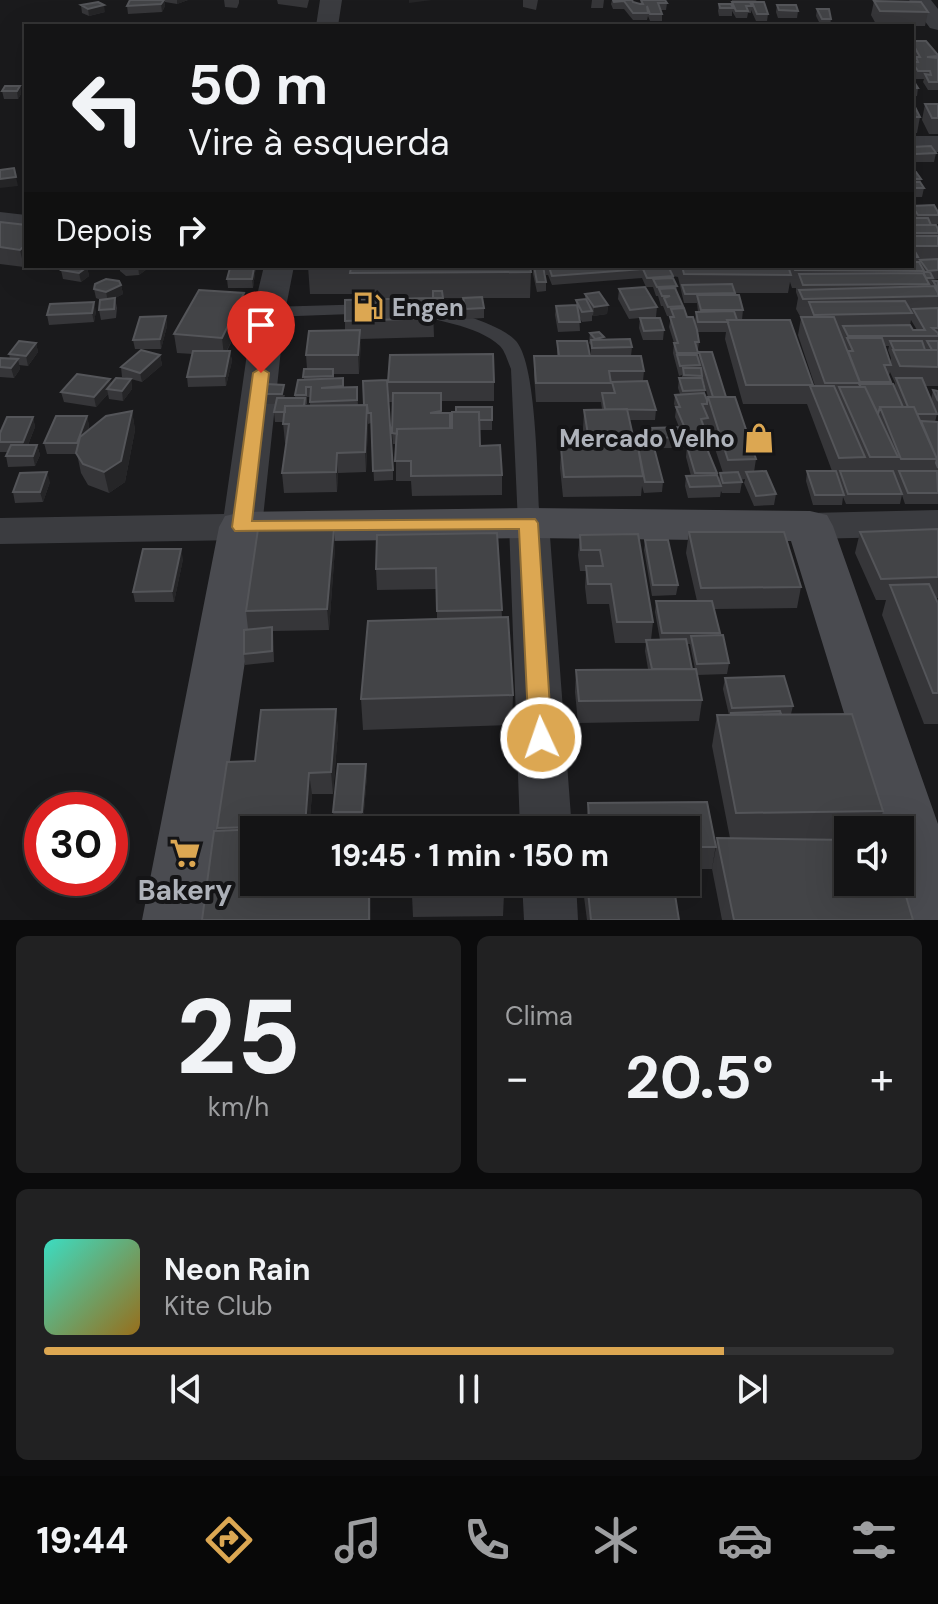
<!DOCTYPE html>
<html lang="pt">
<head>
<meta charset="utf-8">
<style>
	:root { --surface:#141415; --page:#212122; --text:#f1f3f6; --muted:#9d9ea0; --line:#333334; --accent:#dca752 }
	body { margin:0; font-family:"DM Sans",sans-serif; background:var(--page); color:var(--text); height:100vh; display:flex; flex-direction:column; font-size:30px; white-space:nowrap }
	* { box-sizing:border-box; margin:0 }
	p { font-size:26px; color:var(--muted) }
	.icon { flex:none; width:44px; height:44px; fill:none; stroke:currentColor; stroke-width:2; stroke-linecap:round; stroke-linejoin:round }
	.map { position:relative; height:920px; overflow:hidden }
	.sheet { display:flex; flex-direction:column; gap:16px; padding:16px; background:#0b0b0c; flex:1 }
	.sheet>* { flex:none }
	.banner { position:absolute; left:24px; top:24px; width:890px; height:244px; border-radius:0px; box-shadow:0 8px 32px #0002,0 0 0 2px var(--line); background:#141415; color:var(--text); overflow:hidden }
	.fabs { position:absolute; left:834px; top:816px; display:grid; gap:16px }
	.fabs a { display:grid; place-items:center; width:80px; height:80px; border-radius:0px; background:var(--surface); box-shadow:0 8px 32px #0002,0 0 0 2px var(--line); font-size:40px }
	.speed { position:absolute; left:24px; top:792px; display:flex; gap:16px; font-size:40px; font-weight:700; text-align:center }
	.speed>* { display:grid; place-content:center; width:104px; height:104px; border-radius:50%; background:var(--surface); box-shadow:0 8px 32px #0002,0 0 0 2px var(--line); line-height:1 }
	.speed .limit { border:12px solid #d22; background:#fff; color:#111 }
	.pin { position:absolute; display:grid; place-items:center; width:68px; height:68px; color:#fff; margin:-82px -34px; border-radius:50% 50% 50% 0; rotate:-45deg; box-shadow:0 0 8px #0007 }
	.pin .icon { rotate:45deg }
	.me { position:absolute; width:88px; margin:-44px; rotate:357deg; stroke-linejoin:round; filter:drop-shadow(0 0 6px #0008) }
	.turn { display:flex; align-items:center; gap:28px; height:168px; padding:0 32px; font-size:36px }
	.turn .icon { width:104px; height:104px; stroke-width:2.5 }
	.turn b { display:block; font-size:56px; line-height:68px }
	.then { display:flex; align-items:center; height:76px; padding:0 32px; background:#0003; gap:16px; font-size:30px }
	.big { font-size:60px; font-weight:700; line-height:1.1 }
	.sheet .card { flex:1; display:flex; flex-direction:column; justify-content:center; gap:12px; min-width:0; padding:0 28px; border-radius:12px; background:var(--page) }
	.sheet .dial { align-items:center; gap:0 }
	.dial b { font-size:104px; line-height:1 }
	.song { display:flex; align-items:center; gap:24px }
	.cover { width:96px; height:96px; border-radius:12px; background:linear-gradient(135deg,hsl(170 70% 55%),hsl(40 70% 35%)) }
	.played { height:8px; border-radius:4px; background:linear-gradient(90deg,var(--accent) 80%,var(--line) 80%) }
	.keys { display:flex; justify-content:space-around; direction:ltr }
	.heat { display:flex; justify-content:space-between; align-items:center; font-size:44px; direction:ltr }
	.sheet .tiles { flex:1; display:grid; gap:16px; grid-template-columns:1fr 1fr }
	.card:last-child { grid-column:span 2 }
	.trip { position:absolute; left:240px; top:816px; width:460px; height:80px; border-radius:0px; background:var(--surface); box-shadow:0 8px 32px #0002,0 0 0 2px var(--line); font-weight:700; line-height:80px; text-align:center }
	.tabs { display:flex; height:128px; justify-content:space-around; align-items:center; background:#080808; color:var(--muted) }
	.tabs .icon { width:56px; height:56px }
	.tabs .current { color:var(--accent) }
	.tabs b { font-size:36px; color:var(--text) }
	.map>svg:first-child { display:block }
</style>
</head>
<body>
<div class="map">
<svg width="938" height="920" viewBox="0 0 938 920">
	<rect width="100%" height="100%" fill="#1a1a1c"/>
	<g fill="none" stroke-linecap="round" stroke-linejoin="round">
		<!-- service -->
		<path fill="#3b3c40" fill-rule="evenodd" d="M373,304L379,305L382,309L379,313L269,317L260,312L269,307Z
			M422,304C447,310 497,322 515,340C538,362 537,487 540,523L537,528H521L518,523L511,369C508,362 505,351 500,346C478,325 430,319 403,313L400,309L409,304Z"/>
		<!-- minor -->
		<path fill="#3b3c40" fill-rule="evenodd" d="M320,0H342L338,26H316Z
			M909,0H931L938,9V30L930,28Z
			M912,136H938V152H912Z
			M0,212L26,215V233L0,230Z
			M264,266H294L285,312L262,527L256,536L242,540L0,544V518L224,514L253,312Z
			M529,510L543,514L549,523L572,830H520L509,523L515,514Z
			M938,510V536L810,539L796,535L790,526L796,517L810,513Z
			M522,882H576L578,920H524Z"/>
		<!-- secondary -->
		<path fill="#4a4b50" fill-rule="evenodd" d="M529,508L810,511L827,515L833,526L938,824V920H909L896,882H900V830H880L791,541L529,538L263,542L206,920H142L219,527L225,516L242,512Z"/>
	</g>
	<!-- wall -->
	<path fill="#363639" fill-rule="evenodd" d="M164,0L165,6L162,12L128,14L127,6Z
		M165,0H188L177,4L165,2Z
		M224,0H239V3L237,8L225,7Z
		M277,0H309L307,8L278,4Z
		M523,0H538L536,10L523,7Z
		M592,0H604L603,8H591Z
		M612,0H632L633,2L640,4L641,0L667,3L666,10H661L662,14V21H650L648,16L647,20H633L624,9H613L611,4Z
		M732,0H757L754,2L768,14L767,21H756L751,10V13H748L747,18H736L732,11V16H719L718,11L719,4L732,6Z
		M874,1L928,12L925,26H877L871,15Z
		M81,5L105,12L89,16L82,13Z
		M777,5L798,11L797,18H778L776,12Z
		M817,9L831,19L830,26H821L816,16Z
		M912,41L938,55V90H928L923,82L924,79H916L912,72V62H915V58L914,61H912Z
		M912,80L918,88L917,96H912Z
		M20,86L21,94L18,99H4L2,91Z
		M912,101L920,117L917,133H912Z
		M925,104H938V134H929L922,120Z
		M912,147L936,153L934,162H914L912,160V162Z
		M912,172L921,179L920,182L924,188L922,197H912Z
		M912,206L938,212V224H931L938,229V279L933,280L931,287L933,281H938V386H925L931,400L933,390L938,391V416L937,414L935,422H938V504H905L902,495L900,504H846L843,497L842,505H813L806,481L807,471H832L807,404H743L725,339L726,332H698L699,342L697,356L698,359L699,352L726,397L756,459L754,472L776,494L774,505L754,506L744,483L745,479L741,480L742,482L740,493H722L721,491L720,497L688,498L685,486L686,476H691L686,457L687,446L685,441L684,448H654L663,482L662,492L644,493L642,486L641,496L563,497L560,468L561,448L586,447L583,429L584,410L602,409L601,402H536L534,375V356H557V341L591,356V345L589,343L590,333L603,340L632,347L631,356L644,371L643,381L656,410L655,420H629L634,443L650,440L651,428L679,427L675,417L676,409L674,404L675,395L680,394L678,388L679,378H682V375L679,376L673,353L674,343L669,327L671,316H667L663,306H661L658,296H656L653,287H646L642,278L552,285L548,275H546L543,267L546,282V291L537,292L533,274V266H668L672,275L670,266H912ZM673,276L678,277L684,303H697L698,312H696L695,321L687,317L683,308V306L676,291L677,286ZM790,282L792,288H796V292L798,298L796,309L801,318L798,335L815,386H813L737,319L742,320L743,310L735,295V293H788ZM911,320L917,330H913L910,325ZM885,346H889L888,350L891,358L890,362ZM890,372L895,383L894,386L891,384L888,375H889ZM702,376L708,397L707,400L705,394V390ZM707,424L723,473H720L719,479L709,454L710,444L705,428H707Z
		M0,222L26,225V266L24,267L0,264Z
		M120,266H146L147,269L139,275L126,276L120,271Z
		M230,266H256L253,288H228L227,279Z
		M308,266L531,272L530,298H482L484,308V318L466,319L463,308V298H443V307L433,308L434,337L360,339L359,374H334V378L344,388L357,387L358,406L364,405L363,381L393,470V480L374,481L371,423L368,424L366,472L338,473L337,492L284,493L282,473L286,443H285L283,422H275L274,412L276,404H264L263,394L285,395L284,398H295V395L304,380V369H307L306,355L345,330V321L401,299H352V294H310ZM307,397H310V406H306L305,405L307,404Z
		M87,267L89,276L81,282L63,279L61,270Z
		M121,285L123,294L115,298L117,308L116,318L101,320L99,310L101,300L96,298L94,289Z
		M619,289L657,307L656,317L642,318L664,330L663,340H643L639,328L640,318L629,319L618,299Z
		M244,293L246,311L227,351H230L232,361L226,386L188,387L187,377L193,354L177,353L174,334Z
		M585,294L608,305L607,314L593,316L592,315V321L582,322L579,316L580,331L558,332L555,315L556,306L576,305V300L585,299Z
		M96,311L94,322L49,325L47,315Z
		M166,316L167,326L161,349H135L133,340Z
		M36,343L38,352L28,366L19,365L20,369L14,378L0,377V358L10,359L9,354Z
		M160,355L162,365L142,382L131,379L132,389L123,401L109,399L108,394L96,407L64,402L61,392L111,384L131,379L122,377L121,367Z
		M388,382H494V401H441V413L450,428H452L492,407V430H480V446L502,475V495L412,496L411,481H396V444H393L392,433L393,402H389Z
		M132,411L135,430L125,482L109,493L88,485L81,473L77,454H47L44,443L87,416L89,426L88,431Z
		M33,417L35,427L28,445H37L40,455L35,466L8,467L6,456L8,452H0V433Z
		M50,482L43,502L15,503L13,492Z
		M938,529V598H935L938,603V724H924L882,615L886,600H876L855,553L860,532Z
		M689,532L801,587L797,608L714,609L719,635L729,663L727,674L697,675L702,700L699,721L578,723L575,692L576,670L648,669L645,651L646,643H615L609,604H587L585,587L586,571H580L578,555L580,535L638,534L653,622L651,640H660L655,612L656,601H697L686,553ZM687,644H690L695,669H692Z
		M497,533L502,617L513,695L512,725L363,730L361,699L437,619V589L377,590L376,569Z
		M645,540L678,585L676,595L652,596L644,550Z
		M335,548L329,630L273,631L274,662L245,665L244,654L248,629L246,611Z
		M183,559L174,602H135L133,592Z
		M725,678L793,706L791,714L883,811L878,830H848V882L913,920H722L712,869L717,838H730L712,746L717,715H729L723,689Z
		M336,709L338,731L333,794H312L309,830H254V882H370L371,920H202L214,831H217L227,762L255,761L261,710Z
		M366,764L367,775L363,823H334L333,812Z
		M707,802L716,847L712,869H686V830H586L588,803Z
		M584,882H673L679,920H587L583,889Z
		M504,894L503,916L413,917L412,895Z"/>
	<!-- shaded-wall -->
	<path fill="#252527" d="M164,0L165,6L162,12L161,4Z
		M177,0H188L177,4Z
		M409,0H432L409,3Z
		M104,5L105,12L89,16L88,9Z
		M20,86L21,94L18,99L17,91Z
		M14,168L18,186L0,188V179Z
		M26,244V266L24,267L20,250Z
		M138,266H146L147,269L139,275Z
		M253,266H256L253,288L252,279Z
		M87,267L89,276L81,282L79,273Z
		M121,285L123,294L108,302L106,292Z
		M244,293L246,311L224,356L222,338Z
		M94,302L96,311L94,322L92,313Z
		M608,305L607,314L593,316L594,307Z
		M166,316L167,326L161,349L160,339Z
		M360,330L361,349L359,374L358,355Z
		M36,343L38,352L28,366L26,356Z
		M230,351L232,361L226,386L225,376Z
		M160,355L162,365L142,382L140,373Z
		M18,359L20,369L14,378L11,368Z
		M110,379L112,389H107L108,394L96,407L94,397Z
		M131,379L132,389L123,401L122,391Z
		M367,405L368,425L366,472L365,452Z
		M132,411L135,430L125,482L109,493L104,472Z
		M87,416L89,426L79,454L77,443Z
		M33,417L35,427L25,452L23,442Z
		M37,445L40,455L35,466L33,456Z
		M337,453L338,473L337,492L336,472Z
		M47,472L50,482L43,502L40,492Z
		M334,528L335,548L329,630L327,609Z
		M181,549L183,559L174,602L172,591Z
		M336,709L338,731L333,794L331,772Z
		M366,764L367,775L363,823L362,812Z
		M309,773L312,794L309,830H305Z
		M369,882L371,904V920H369Z"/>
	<!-- building -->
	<path fill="#434447" stroke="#545559" stroke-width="2" d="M130,0H164L161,4L127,6Z
		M613,0H632L633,2L640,4H643L641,0H665L667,3H658L662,14H650L647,6L648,13H633L624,1L614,2Z
		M874,1L921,2L928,12L880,11Z
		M98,2L104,5L88,9L81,5Z
		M732,2H750L752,6H746L748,11H736Z
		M752,2H764L768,14H757Z
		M719,4H731L733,8H720Z
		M777,5H796L798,11L779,10Z
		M817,9H829L831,19H822Z
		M912,41H926L938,55V56L927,57L938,58V82H929L925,74L931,75L930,71H918L912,62H918L916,57H920L914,46H912Z
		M912,80H913L918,88H912Z
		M5,86H20L17,91H2Z
		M912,101L920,117H912Z
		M925,104H938V118H932Z
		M931,146L936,153L916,154L912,149V147Z
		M14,168L16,177L0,179V170Z
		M912,172H916L921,179H912Z
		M912,182H920L924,188H912Z
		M934,205L938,212V215H918L912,206Z
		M912,218H928L931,225H912Z
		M0,222L26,225V244L20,250L0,247Z
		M912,225H936L938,229V233H912Z
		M912,236H938V246H912Z
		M912,246L918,257H912Z
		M938,259V270L928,271L920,260Z
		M912,262H919L924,271L795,270L794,266H912Z
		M64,266H87V267L79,273L61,270Z
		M308,266H530L531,272L350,273L351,268H308Z
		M534,266H543L546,282H537Z
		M556,266H668L673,276L647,278L643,269L552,276L549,267Z
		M682,266H788L791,275L684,274Z
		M230,268H254L252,279H227Z
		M924,272H930L933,278H926L924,274Z
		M923,273L929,284L803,285L799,274Z
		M673,278L677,286L657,287L653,279Z
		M106,279L119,281L121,285L106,292L94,289L95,284Z
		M933,281H938V289Z
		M732,284L735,293L685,294L682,285Z
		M934,286L938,293V296L803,299L799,290Z
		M645,287L657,307L630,310L619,289Z
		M675,288L683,306L668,307L664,298L670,296H662L659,289Z
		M199,290L244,293L222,338L174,334Z
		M433,291H442L443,298H433Z
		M599,292L608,305L594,307L585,294Z
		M697,295H739L743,310H701Z
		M482,297L484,308L466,309L463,298Z
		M115,298L114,309L99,310L100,300Z
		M432,298L434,318L345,321V300Z
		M586,299L592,311L582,312L576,300Z
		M905,301L912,313L814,315L809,302Z
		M94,302L92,313L47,315L50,304Z
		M577,305L580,322H559L556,306Z
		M684,308L687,317H693L697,330L699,342H695L698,353H677L674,343H678L670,317H674L671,309Z
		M938,308V328H932L938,333V336H848L843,326L910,325L913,330H925L913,309Z
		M734,311L737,320H727L728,322H698L696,312Z
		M166,316L160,339L133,340L140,317Z
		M801,317H834L860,383H825Z
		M640,318H660L664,330L644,331Z
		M727,320H790L813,385H746Z
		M360,330L358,355H306L309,331Z
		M599,332L604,337L595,339L590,333Z
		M847,338H882L891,365H884L891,382H860L848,351H853Z
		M630,339L632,347L592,348L591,340Z
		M19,341L36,343L26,356L9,354Z
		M557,341H587L590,356H559Z
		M890,341H922L925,350H894Z
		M927,341H938V350H932Z
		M141,350L160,355L140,373L121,367Z
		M893,350H938V367L900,366Z
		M193,351H230L225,376L187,377Z
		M699,352H712L726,397H713Z
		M493,354L494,382H388L390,355Z
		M677,355H697L700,365L680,366Z
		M534,356H641L644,371H609L611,383H536Z
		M0,358L18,359L11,368L0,367Z
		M683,368H701L702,376L684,375Z
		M304,369H333V376L303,377Z
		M77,374L110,379L94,397L61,392Z
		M116,378L131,379L122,391L107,389Z
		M343,378V386L321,388L357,387V400L310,402L311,387H306V395H295L298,380Z
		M679,378H702L705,390L683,391Z
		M896,378H922L937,414H917L914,407H908Z
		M387,380L393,470L373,471L371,413H368L367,405H364L363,381Z
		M647,381L656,410L605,409L602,393H615L612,382Z
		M266,384L284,385L282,394H263Z
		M859,384H893L903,407H880L878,414L865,387H861Z
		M810,386H834L865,457L839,458Z
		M839,387H865L898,457H870Z
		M933,390L938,391V401Z
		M393,393H441V411L430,413H450V428L397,429V434L392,433Z
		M704,393L707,400V404H702L708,418L701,419L710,444H705L717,473H695L687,446L700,444L692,445L676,407H680L675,395Z
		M708,397H735L756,459L728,460Z
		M277,398H305L304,406H285V412H274Z
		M367,405L365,452L337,453L336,472L282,473L289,424H283L285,406Z
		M456,407H492V420H479V412H456Z
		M880,407H914L937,459H901Z
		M627,409L635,445L605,447H638L643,476L564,477L561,448L590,447L584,410Z
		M132,411L121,461L104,472L83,464L76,453L80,437L106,416Z
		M452,412H479L480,446L500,445L502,475L411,476V461H395L397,429L452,428Z
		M56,416H87L77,443H44Z
		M7,417H33L23,442H0V433Z
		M921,421L938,422V468L936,463L937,459Z
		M683,427L686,437L654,438L651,428Z
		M634,440H652L663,482H645L638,447H636Z
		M11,445H37L33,456H6Z
		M766,471L776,494L756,496L746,472Z
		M807,471H836L844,495H815Z
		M840,471H893L902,494H848Z
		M899,471H937L938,493H908Z
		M47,472L40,492H13L20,473Z
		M738,472L742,482L723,483L720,473Z
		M717,475L721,486L690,487L686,476Z
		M334,528L327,609L246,611L258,529Z
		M938,529V577L881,579L860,532Z
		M689,532H784L801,587L701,588Z
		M497,533L502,610L437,611L436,568L376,569L377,535Z
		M638,534L653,622H617L611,584H588L586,566H603L600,550H581L580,535Z
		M645,540H668L678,585H653Z
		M143,549H181L172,591L133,592Z
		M929,584L938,603V693H933L890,585Z
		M656,601H712L720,633H662Z
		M508,617L513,695L361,699L368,621Z
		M272,627V651L244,654V630Z
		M723,635L729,663L697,664L691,636Z
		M686,639L692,669H652L646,640Z
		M696,669L702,700L579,701L576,670Z
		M784,676L793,706L732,708L725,678Z
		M336,709L331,772L309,773L305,826L217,828L227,762L255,761L261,710Z
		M780,711L781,714L731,715V713Z
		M852,714L883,811L736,813L717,715Z
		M338,764H366L362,812H333Z
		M707,802L716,847H686V830H590L588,803Z
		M501,819V830H413L414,821Z
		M286,828V830H254V882H369V920H202L214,831Z
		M717,838L848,840V882H900V876L913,920H734Z
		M412,882H503L504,894L412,895Z
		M587,882H673L679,920H591Z"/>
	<!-- route -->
	<path fill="#dca752" stroke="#8f6d35" stroke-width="2" d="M261,368L269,373L252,521L535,519L538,523L552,738L549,744L541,747L532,744L529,738L519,529L235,531L232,527L253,373Z"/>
	<!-- icons -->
	<defs>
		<g id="fuel-bare" transform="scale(2.4)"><path d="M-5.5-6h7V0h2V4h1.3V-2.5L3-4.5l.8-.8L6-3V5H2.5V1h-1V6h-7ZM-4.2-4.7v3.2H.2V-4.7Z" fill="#dca752" stroke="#151517" stroke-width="2.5" paint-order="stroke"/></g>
		<g id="shop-bare" transform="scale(2.4)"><path d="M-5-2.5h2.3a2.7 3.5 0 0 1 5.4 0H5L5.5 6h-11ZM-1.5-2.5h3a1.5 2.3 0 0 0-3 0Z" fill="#dca752" stroke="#151517" stroke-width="2.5" paint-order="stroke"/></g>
		<g id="supermarket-bare" transform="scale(2.4)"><path d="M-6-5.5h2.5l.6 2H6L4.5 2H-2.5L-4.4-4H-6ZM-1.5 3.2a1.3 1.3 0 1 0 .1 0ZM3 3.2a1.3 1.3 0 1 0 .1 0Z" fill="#dca752" stroke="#151517" stroke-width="2.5" paint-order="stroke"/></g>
	</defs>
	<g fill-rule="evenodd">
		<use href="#fuel-bare" x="368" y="307"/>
		<use href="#shop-bare" x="759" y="438"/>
		<use href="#supermarket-bare" x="185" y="853"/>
	</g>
	<g text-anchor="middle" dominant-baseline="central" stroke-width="8" stroke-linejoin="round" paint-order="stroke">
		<!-- poi labels -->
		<g font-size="24" font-weight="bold" fill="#aeb2ba" stroke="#151517" text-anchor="start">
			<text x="392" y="307">Engen</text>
			<text x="735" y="438" text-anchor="end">Mercado Velho</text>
		</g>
		<!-- near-poi labels -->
		<g font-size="28" font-weight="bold" fill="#aeb2ba" stroke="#151517">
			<text x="185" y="890">Bakery</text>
		</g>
	</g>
</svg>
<div class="fabs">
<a><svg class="icon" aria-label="sound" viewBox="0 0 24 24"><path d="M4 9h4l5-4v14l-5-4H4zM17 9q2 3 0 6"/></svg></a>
</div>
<div class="speed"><div class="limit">30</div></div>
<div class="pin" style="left:261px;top:373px;background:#d93025"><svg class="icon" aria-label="arrive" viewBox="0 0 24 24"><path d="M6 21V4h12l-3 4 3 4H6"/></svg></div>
<svg class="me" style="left:541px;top:738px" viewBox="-20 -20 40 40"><circle r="17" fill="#dca752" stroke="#fff" stroke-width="3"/><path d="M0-11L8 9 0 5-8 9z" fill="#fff"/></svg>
<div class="trip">19:45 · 1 min · 150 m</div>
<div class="banner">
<div class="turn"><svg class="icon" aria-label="left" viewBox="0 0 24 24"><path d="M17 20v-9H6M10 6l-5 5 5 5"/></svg><div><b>50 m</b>Vire à esquerda</div></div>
<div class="then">Depois<svg class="icon" aria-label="right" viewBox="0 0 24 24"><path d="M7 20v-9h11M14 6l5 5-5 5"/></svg></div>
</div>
</div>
<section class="sheet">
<div class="tiles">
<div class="card dial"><b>25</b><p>km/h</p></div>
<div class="card"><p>Clima</p>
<div class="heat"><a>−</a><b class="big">20.5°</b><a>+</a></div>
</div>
<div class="card">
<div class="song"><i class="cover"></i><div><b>Neon Rain</b><p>Kite Club</p></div></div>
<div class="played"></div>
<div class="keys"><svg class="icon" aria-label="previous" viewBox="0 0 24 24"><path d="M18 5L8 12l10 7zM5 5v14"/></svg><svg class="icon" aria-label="pause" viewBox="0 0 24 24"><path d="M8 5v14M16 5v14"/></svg><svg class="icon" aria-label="next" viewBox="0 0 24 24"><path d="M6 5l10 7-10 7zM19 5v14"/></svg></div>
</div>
</div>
</section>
<nav class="tabs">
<b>19:44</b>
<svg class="icon current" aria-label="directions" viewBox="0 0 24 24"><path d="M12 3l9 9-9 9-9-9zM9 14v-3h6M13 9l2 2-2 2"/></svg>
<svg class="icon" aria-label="music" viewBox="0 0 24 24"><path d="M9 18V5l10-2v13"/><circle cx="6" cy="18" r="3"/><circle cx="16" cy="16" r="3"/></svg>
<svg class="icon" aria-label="phone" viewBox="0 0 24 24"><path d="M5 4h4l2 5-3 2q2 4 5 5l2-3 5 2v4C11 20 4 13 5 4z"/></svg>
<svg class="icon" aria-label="climate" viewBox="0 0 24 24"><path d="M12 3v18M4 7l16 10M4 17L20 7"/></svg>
<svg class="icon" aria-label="car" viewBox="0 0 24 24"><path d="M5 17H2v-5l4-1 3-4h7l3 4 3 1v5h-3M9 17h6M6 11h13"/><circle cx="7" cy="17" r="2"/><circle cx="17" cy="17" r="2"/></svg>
<svg class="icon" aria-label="filters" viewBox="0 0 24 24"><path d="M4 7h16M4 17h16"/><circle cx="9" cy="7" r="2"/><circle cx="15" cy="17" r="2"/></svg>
</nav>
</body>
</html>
